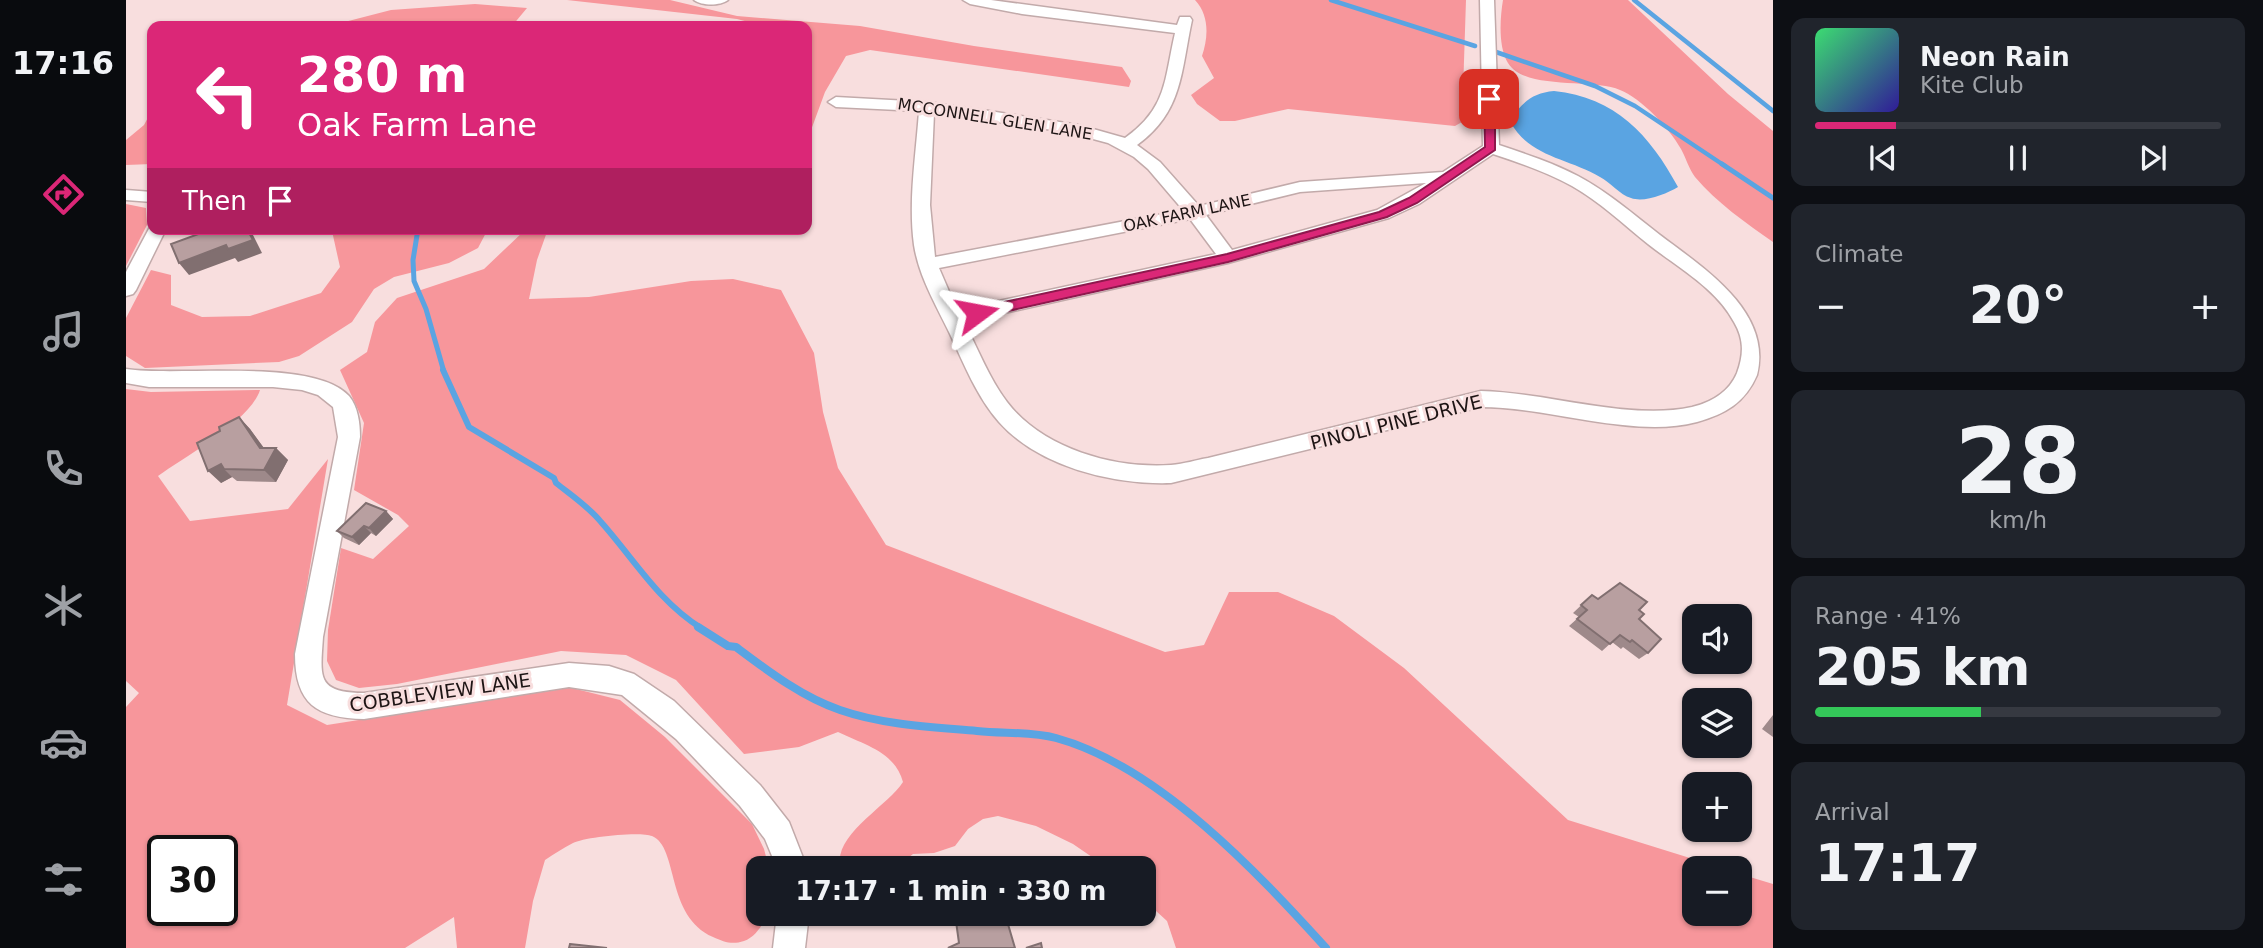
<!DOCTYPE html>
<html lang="en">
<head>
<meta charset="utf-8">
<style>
	:root { --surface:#171b24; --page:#20242c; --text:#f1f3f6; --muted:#9ea1a6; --line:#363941; --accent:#db2777 }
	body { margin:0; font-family:"DejaVu Sans",sans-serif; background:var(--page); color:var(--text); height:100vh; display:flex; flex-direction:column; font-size:26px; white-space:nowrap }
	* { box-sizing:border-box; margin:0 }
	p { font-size:23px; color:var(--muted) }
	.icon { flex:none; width:38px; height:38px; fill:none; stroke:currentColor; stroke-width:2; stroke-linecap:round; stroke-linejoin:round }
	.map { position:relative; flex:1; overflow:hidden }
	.sheet { display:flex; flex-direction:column; gap:18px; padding:18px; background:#0d0f14; width:490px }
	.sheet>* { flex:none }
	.guide { position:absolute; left:21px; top:21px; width:665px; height:214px; border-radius:14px; box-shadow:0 2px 5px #0004; background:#db2777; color:#fff; overflow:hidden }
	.fabs { position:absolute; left:1556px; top:604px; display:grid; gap:14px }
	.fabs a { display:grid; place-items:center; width:70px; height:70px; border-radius:14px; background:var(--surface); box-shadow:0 2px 5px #0004; font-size:35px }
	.speed { position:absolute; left:21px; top:835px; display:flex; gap:14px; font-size:35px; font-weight:700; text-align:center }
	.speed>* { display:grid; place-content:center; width:91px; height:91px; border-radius:50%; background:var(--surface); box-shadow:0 2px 5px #0004; line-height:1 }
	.speed .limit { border:4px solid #111; border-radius:10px; background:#fff; color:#111 }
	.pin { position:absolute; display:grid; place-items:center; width:60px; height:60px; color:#fff; margin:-30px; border-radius:14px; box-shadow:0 4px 10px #0006 }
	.me { position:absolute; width:77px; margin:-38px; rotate:77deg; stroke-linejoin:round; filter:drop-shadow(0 0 5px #0008) }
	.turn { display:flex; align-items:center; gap:24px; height:147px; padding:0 35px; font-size:32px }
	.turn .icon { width:91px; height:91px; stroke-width:2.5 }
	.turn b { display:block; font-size:49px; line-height:60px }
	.then { display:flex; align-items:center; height:66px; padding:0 35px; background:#0003; gap:14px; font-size:26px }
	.big { font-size:52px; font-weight:600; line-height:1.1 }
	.sheet .widget { flex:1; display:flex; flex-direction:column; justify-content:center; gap:10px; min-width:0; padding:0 24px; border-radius:14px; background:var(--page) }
	.sheet .dial { align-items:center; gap:0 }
	.dial b { font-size:91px; line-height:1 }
	.song { display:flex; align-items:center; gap:21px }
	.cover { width:84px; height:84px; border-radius:10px; background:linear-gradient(135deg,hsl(140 70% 55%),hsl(250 70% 35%)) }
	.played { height:7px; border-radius:4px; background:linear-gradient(90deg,var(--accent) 20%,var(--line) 20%) }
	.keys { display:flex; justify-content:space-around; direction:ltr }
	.heat { display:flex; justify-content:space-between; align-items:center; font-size:38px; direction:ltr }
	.charge { height:10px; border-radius:5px; background:linear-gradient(90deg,#34c759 41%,var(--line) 0) }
	.trip { position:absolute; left:620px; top:856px; width:410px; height:70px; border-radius:14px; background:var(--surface); box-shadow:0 2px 5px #0004; font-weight:600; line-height:70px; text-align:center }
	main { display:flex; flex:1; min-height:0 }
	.dock { display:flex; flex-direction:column; width:126px; justify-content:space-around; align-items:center; background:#090b0e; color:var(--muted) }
	.dock .icon { width:49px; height:49px }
	.dock .selected { color:var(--accent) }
	.dock b { font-size:32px; color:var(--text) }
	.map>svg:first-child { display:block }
</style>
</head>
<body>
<main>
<nav class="dock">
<b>17:16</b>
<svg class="icon selected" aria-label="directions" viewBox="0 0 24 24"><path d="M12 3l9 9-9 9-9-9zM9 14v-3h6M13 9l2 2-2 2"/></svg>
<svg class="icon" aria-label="music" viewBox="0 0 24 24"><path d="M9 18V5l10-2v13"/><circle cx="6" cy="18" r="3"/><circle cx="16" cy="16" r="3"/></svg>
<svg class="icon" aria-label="phone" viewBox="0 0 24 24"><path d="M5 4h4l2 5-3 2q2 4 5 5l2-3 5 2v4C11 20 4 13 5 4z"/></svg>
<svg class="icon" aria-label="climate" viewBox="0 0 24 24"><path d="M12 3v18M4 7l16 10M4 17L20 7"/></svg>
<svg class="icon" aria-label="car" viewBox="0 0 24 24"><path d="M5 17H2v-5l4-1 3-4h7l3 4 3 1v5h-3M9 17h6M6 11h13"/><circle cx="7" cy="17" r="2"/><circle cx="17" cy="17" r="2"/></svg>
<svg class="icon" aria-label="filters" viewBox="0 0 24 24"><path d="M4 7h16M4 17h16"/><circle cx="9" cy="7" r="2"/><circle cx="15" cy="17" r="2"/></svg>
</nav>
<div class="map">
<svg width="1647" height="948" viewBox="0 0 1647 948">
	<rect width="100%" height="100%" fill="#f8dede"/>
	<!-- forest -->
	<path fill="#f7969b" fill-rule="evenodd" d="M441,0H544L611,16L734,26L848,46L996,67L1005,81L1003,87L744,50L720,56L699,92L681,141V26H638L611,19Z
		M1069,0H1340L1336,122L1329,126L1162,109L1109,121H1094L1071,104L1065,95L1088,78L1076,56C1082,38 1084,16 1069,0Z
		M1377,0H1502L1602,94L1647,131V242C1621,224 1590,202 1569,177C1563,169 1560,158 1555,149C1544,129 1515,98 1494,90C1467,78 1399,91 1382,63C1372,47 1374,18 1377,0Z
		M349,4L401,8L386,26H203L265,10Z
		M26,110V164L0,165V140L18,125Z
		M0,204L20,208L21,225L0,266Z
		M202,229H362L352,248L323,263L268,277L248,289L226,322L173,356L153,362L19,368L0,356V318L25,270L45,275V305L76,317L124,316L195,293L214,267L206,231Z
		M400,229H422L411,260L403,299L463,297L565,281L607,279L655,290L688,353L697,412L712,468L760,545L1039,652L1078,645L1103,592H1152L1208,616L1278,668L1442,820L1596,868H1568V914H1614V874L1647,884V948H1050L1041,921L1017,899V868H982L947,844L910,826L872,816L857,819L842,829L829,846L808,853L787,854L769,868H715C705,836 762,806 777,782C769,752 739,745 712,732L673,747L618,754L550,680L500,655L435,651L271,684L233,688L210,680L201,661L202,630L215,548L247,559L283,526L272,515L228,490L238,423L214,370L241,352L249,322L271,298L358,269Z
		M0,389L25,392L134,390C124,421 60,456 32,476L64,521L162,509L202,459L161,705L201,725L442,687L494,700L539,737L626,824L638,849L643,868H632V914H641C637,925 629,937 618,941C606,945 598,942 587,937C539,916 553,847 526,836C514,831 458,837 447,843C437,848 428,854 419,860L407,901L399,948H331L328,917L279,948H0V707L13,693L0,681ZM37,850H96V910H37Z"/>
	<!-- water -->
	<path fill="#5aa4e2" d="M1428,91C1489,97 1524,135 1552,187C1540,194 1518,203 1505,198C1494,195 1484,182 1474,177C1442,158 1402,157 1384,121C1395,103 1406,93 1428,91Z"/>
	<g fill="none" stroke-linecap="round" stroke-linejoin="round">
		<!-- stream-far3 -->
		<path stroke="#5aa4e2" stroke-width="4.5" d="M1205,0L1349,46
			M1508,0L1647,111
			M1370,52L1469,86L1509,106L1599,166"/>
		<!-- stream-far2 -->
		<path stroke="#5aa4e2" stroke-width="5" d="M1596,164L1647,198
			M292,229L287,260L288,281L300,309L318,372"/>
		<!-- stream-far1 -->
		<path stroke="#5aa4e2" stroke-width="6" d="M317,370L343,427L428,478L430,483C445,495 463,507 475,522C508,559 532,601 575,628"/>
		<!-- stream -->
		<path stroke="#5aa4e2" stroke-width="8" d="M572,627L602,646L610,647C642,671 676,697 714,710C757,725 806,727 851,731C877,734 904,731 930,738C1032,766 1131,872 1200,948"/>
		<!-- street casing -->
		<g stroke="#c2aaaa" stroke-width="3">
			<path id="street" d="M568,0H602C594,6 576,6 568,0Z
				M837,0H865L1051,25L1054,17H1064L1066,20C1055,71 1057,112 1011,145L1034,162L1073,206L1174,182L1317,172L1357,146L1354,0H1368L1373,145C1400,154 1427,163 1452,176C1482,192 1507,214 1534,235C1576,267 1647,311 1631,375C1619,403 1599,414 1571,422C1508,439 1422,407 1355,407L1045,483C987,485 913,467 873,422C851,397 838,364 824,334C810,305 793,277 788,245C782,201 790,155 793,111L710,107L702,102L710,97L801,102L857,110L953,125L999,138C1041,108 1038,81 1049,33L896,14L844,4ZM808,113L941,132L982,143L1008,157L1022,169L1057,210L809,257L804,205ZM1367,154C1394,163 1421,172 1446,186C1474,202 1497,224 1522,244C1551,267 1590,288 1608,322C1618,339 1618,354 1611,373C1603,392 1586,402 1566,407C1503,421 1421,392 1355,391L1082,458C1070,460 1058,464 1045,465C989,469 917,449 881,402C863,378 852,349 838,322L1102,263L1263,218L1293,204ZM1300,183L1251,210L1106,250L1080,215L1174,192ZM1064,219L1090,254L831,310L813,268Z
				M0,190L26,192V202L0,200Z
				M25,225L26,229H40L10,290L7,294L0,296V272Z
				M0,369C53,377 188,357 223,396C232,407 234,423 234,437L197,637C194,679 191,692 238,693L443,663L483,666L508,674L548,701L634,785L663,822L681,868H651L639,839L614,806L550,739L496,695L443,687L238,719C191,718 169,704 169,654L212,437L207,407L192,395L176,390L147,387H23L0,383Z
				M651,914H683L679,948H647Z"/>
		</g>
		<!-- street -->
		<use href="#street" fill="#fff" fill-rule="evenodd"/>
	</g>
	<!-- wall -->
	<path fill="#9e898a" d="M113,417L124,429L138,448H150L162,460L150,482L111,481L106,477L95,483L94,431Z
		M260,511L267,519L250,536L245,533L233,545L218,538L211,531Z
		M1466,595L1472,599L1513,610V619L1522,653L1513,659L1497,647L1495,649L1486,642L1476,651L1443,626L1453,617L1447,613Z
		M1647,715V737L1636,729Z"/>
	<!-- shaded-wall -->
	<path fill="#816f70" d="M121,229H124L136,253L112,262L109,258L63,275L53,263Z
		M113,417L124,429L145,458L150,448L162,460L150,482L138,470L134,448Z
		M95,464L98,469L106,477L95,483L82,471Z
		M260,511L267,519L250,536L243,528Z
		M238,526L245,533L233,545L226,537Z"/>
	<!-- building -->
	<path fill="#b89fa0" stroke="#816f70" stroke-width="2" d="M86,229H121L127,240L102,249L100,245L53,263L45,244Z
		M113,417L134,448H150L138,470L98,469L95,464L82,471L71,443L94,431L93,427Z
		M240,503L260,511L243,528L238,526L226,537L211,531Z
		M1494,583L1521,602L1513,610L1518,614L1513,619L1535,639L1522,653L1506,640L1504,642L1494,635L1484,644L1451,619L1461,610L1455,605L1466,595L1472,599Z
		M829,914H879L889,948H822L833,943Z
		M915,943L916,948H900Z
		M444,944L481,948H443Z"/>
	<!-- route -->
	<path fill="#db2777" stroke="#8e194d" stroke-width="2" d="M1363,95L1369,99V150L1291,203L1261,217L1102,262L851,318L844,313L851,308L1101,254L1253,212L1283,198L1359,147L1358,99Z"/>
	<g text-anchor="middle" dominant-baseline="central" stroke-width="6" stroke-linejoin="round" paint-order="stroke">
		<!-- far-street labels -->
		<g font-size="16" fill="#1d1414" stroke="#f8dede">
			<text transform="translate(869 119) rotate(9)">MCCONNELL GLEN LANE</text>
			<text transform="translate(1061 213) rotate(-12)">OAK FARM LANE</text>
		</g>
		<!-- street labels -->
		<g font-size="19" fill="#1d1414" stroke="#f8dede">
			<text transform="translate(1270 422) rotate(-14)">PINOLI PINE DRIVE</text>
			<text transform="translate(314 692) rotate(-8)">COBBLEVIEW LANE</text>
		</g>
	</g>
</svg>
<div class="fabs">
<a><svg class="icon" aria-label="sound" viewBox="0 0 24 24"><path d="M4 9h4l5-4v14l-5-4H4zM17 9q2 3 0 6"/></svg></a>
<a><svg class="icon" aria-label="layers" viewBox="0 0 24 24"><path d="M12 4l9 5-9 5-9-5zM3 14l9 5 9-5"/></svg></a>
<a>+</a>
<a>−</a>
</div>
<div class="speed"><div class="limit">30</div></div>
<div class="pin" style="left:1363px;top:99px;background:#d93025"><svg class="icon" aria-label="arrive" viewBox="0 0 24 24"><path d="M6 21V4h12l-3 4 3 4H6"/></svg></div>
<svg class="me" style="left:851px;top:313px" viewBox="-20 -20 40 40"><path d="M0-17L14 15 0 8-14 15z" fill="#db2777" stroke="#fff" stroke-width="4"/></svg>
<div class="trip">17:17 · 1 min · 330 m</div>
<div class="guide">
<div class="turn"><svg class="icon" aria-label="left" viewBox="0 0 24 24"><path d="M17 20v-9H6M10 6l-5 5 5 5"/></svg><div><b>280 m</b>Oak Farm Lane</div></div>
<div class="then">Then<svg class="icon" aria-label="arrive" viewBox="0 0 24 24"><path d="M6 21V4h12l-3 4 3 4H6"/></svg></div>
</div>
</div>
<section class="sheet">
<div class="widget">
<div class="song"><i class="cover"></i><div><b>Neon Rain</b><p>Kite Club</p></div></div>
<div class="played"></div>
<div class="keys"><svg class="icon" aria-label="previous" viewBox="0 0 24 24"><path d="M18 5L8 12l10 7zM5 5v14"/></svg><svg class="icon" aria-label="pause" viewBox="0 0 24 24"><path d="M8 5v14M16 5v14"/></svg><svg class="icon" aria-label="next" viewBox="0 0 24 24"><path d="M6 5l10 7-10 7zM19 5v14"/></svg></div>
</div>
<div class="widget"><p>Climate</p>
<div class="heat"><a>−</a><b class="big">20°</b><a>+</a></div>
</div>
<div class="widget dial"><b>28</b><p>km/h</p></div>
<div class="widget"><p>Range · 41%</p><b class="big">205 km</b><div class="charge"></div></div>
<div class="widget"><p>Arrival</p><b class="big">17:17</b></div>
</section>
</main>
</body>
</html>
